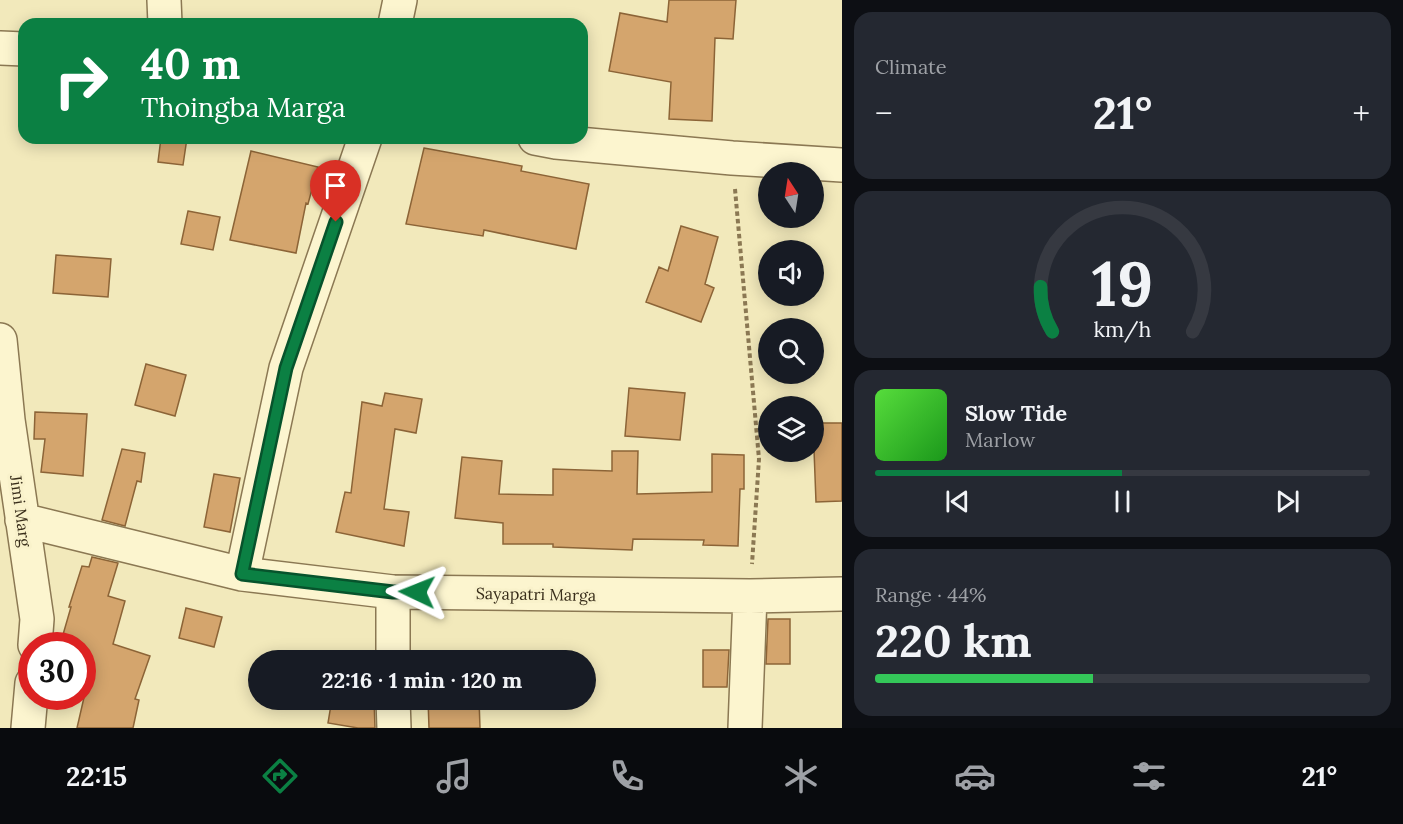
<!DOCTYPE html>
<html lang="en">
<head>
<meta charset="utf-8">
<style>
	:root { --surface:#171b24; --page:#242831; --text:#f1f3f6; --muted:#9ea1a6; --line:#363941; --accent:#0b8043 }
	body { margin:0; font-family:Lora,serif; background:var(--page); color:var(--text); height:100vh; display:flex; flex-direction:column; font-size:22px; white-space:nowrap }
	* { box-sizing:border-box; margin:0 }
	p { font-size:20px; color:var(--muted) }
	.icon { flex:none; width:33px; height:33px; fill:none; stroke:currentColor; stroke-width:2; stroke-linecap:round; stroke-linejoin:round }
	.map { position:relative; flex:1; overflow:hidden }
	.details { display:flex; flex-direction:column; gap:12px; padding:12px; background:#0d0f14; width:561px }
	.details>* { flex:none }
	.top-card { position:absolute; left:18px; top:18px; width:570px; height:126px; border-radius:18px; box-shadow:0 3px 15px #0003; background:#0b8043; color:#fff; overflow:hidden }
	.needle { width:39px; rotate:348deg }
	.controls { position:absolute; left:758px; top:162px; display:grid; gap:12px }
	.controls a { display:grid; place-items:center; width:66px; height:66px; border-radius:50%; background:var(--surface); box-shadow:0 3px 15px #0003; font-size:30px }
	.speed { position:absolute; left:18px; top:632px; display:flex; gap:12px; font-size:30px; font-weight:700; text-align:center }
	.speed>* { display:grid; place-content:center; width:78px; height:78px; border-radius:50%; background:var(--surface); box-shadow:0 3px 15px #0003; line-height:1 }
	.speed .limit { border:9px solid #d22; background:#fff; color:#111 }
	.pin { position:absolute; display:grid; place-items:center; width:51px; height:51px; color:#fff; margin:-62px -26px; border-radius:50% 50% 50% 0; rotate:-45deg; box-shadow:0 0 6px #0007 }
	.pin .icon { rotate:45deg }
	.me { position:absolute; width:66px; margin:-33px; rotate:272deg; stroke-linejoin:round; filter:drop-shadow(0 0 4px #0008) }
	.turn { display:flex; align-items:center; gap:21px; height:126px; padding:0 24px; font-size:27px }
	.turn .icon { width:78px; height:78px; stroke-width:2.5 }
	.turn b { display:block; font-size:42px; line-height:51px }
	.big { font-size:45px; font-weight:700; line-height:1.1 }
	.details .tile { flex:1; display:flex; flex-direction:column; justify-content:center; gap:9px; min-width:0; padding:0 21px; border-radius:18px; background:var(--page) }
	.details .dial { align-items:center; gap:0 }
	.dial svg { height:156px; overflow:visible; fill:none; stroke:var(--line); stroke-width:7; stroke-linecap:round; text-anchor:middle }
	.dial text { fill:var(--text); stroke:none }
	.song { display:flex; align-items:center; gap:18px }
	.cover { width:72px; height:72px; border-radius:9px; background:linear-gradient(135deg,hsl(110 70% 55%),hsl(120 70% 35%)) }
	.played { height:6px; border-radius:3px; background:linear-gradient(90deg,var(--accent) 50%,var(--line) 50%) }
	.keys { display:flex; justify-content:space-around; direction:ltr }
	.heat { display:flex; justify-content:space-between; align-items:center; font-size:33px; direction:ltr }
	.charge { height:9px; border-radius:4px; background:linear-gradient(90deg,#34c759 44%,var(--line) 0) }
	.trip { position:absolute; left:248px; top:650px; width:348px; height:60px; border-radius:30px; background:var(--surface); box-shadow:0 3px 15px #0003; font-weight:700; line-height:60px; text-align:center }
	.dock { display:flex; height:96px; justify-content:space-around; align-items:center; background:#090b0e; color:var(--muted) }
	.dock .icon { width:42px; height:42px }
	.dock .active { color:var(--accent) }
	.dock b { font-size:27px; color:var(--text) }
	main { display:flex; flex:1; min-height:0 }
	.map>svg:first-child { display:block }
</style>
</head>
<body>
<main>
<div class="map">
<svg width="842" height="728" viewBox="0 0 842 728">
	<rect width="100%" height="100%" fill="#f2e9bb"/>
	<!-- building -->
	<path fill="#d4a56d" stroke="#8c6437" stroke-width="1.5" d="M669,0H736L733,39L715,38L712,121L669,119L671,82L609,71L620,13L667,22Z
		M161,138H187L183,165L158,162Z
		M424,148L522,166L521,171L589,184L576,249L484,230L483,236L406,224Z
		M251,151L318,167L308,204L306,203L296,253L230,240Z
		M188,211L220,217L213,250L181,244Z
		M681,226L718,237L705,284L714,288L701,322L646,302L659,267L668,271Z
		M56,255L111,259L108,297L53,293Z
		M146,364L186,375L175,416L135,405Z
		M629,388L685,393L680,440L625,436Z
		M385,393L422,399L416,433L395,429L384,509L409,512L404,546L336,532L345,492L351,493L362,402L382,406Z
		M35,412L87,414L83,476L41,472L45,439H34Z
		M813,423H842V501L816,502Z
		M122,449L145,453L141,482L137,481L125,526L102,520Z
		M612,451H638L637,494L712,492V454L744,455V489H740L738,546L703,545L704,540L633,539L632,550L553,547V544H503V523L455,518L462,457L502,461L499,494L553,495V469L612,471Z
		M214,474L240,478L230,532L204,527Z
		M92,557L118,563L108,596L125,601L113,644L150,656L135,699L139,700L133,728H77L88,680L82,679V645H60L71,607H69L82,566L89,567Z
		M186,608L222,617L214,647L179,638Z
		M768,619H790V664H766Z
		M703,650H729L727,687H703Z
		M332,699H374L375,728H358L328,723Z
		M428,699H479L480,728H429Z"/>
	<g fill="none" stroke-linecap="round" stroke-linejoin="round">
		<!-- street casing -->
		<g stroke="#8b7853" stroke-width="36">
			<path id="street" d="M164,0L165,24
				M395,24L400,0
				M0,48L24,49
				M535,138L556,142L732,158L842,165
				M0,340L8,420L37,619L35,645
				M22,520L242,574L393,592L750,596L842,594
				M242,574L286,368L365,138
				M393,592V660
				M393,699L394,728
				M28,728L32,683
				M745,728L750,596"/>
		</g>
		<!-- path -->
		<path stroke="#8b7853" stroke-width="4" stroke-dasharray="4.5 3" stroke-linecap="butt" d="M735,189L759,459L752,564"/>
		<!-- street -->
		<use href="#street" stroke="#fcf5cf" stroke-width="33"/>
	</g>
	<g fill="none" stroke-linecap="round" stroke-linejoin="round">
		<!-- route casing -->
		<g stroke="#07532c" stroke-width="15">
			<path id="route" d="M336,222L286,368L242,574L393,592H417"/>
		</g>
		<!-- route -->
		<use href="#route" stroke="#0b8043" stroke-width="10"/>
	</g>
	<g text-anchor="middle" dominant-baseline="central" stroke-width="6" stroke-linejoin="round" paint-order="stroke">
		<!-- street labels -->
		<g font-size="16" fill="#382d1a" stroke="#f9f2cb">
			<text transform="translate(21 511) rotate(82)">Jimi Marg</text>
			<text transform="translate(536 594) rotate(1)">Sayapatri Marga</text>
		</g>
	</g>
</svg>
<div class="controls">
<a><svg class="needle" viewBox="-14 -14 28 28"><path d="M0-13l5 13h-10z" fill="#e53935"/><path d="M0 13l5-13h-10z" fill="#9ea1a6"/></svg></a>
<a><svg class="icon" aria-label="sound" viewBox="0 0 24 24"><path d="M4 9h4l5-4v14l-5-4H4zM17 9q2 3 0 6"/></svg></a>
<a><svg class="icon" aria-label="search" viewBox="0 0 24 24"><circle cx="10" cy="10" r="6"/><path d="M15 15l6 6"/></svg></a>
<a><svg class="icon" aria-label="layers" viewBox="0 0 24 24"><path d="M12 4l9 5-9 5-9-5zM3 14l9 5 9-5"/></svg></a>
</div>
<div class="speed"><div class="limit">30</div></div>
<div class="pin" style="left:336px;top:222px;background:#d93025"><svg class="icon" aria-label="arrive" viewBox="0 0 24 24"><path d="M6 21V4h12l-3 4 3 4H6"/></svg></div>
<svg class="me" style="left:417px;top:592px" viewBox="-20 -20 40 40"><path d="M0-17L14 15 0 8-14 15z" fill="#0b8043" stroke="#fff" stroke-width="4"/></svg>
<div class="trip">22:16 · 1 min · 120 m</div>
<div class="top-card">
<div class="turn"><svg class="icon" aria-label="right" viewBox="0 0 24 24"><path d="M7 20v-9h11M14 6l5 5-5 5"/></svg><div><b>40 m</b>Thoingba Marga</div></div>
</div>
</div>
<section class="details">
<div class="tile"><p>Climate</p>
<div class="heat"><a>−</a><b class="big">21°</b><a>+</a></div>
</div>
<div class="tile dial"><svg viewBox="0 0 100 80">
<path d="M14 69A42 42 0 1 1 86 69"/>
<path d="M14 69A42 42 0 0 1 8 46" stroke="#0b8043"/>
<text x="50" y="56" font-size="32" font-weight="700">19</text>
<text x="50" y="72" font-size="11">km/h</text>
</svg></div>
<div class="tile">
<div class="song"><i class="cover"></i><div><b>Slow Tide</b><p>Marlow</p></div></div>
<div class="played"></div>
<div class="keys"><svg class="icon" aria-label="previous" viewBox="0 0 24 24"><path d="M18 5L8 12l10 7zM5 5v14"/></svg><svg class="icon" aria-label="pause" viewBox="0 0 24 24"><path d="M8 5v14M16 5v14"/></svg><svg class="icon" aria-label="next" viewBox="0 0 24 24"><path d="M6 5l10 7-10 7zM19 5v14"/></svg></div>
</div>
<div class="tile"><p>Range · 44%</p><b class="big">220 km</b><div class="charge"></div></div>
</section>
</main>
<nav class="dock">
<b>22:15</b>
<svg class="icon active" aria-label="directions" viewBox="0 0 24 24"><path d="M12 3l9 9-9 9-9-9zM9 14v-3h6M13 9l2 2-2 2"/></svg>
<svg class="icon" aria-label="music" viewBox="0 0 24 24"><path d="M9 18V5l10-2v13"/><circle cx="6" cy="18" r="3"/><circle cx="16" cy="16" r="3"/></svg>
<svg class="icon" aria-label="phone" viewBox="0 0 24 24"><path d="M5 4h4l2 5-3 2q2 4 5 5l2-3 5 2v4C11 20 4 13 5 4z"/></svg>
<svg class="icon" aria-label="climate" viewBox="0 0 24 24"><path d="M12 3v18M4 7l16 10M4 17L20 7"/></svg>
<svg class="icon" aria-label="car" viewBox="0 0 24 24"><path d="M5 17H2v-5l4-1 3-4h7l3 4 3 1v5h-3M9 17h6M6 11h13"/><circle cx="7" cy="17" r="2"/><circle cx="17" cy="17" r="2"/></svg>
<svg class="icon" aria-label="filters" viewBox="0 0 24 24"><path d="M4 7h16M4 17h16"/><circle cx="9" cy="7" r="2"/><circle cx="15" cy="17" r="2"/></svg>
<b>21°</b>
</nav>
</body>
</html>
